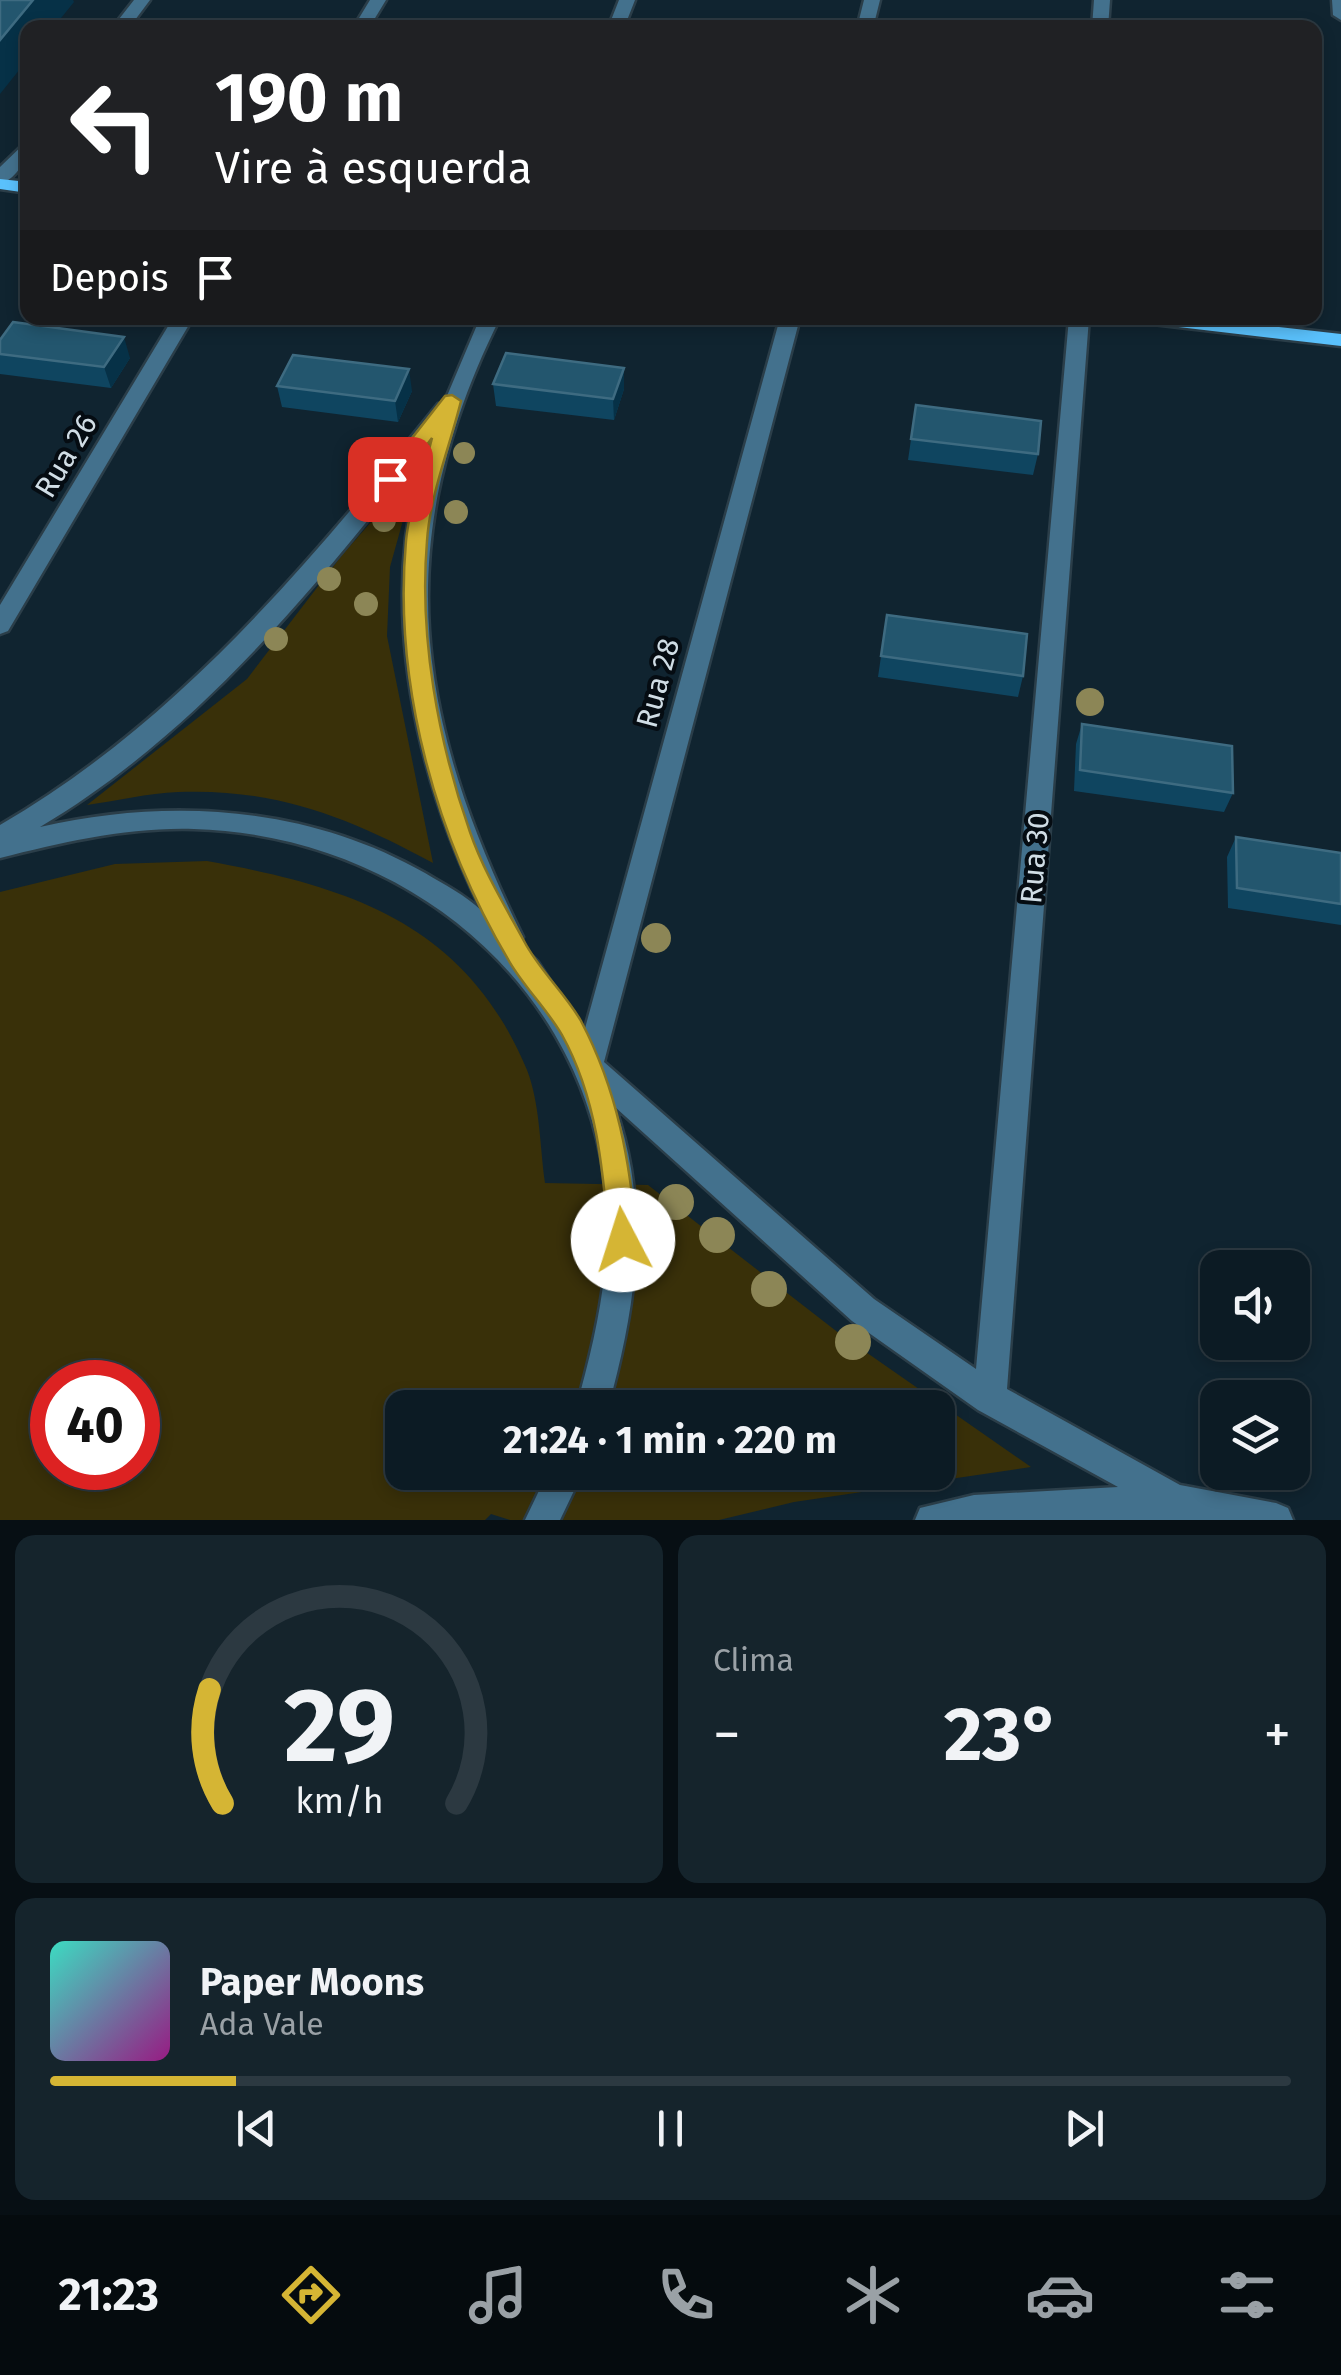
<!DOCTYPE html>
<html lang="pt">
<head>
<meta charset="utf-8">
<style>
	:root { --surface:#0c1b24; --page:#15242c; --text:#f1f3f6; --muted:#9aa1a6; --line:#2c3941; --accent:#d5b534 }
	body { margin:0; font-family:"Fira Sans",sans-serif; background:var(--page); color:var(--text); height:100vh; display:flex; flex-direction:column; font-size:38px; white-space:nowrap }
	* { box-sizing:border-box; margin:0 }
	p { font-size:32px; color:var(--muted) }
	.icon { flex:none; width:55px; height:55px; fill:none; stroke:currentColor; stroke-width:2; stroke-linecap:round; stroke-linejoin:round }
	.map { position:relative; height:1520px; overflow:hidden }
	.sheet { display:flex; flex-direction:column; gap:15px; padding:15px; background:#070f14; flex:1 }
	.sheet>* { flex:none }
	.banner { position:absolute; left:20px; top:20px; width:1302px; height:305px; border-radius:20px; box-shadow:0 5px 15px #0003,0 0 0 2px var(--line); background:#202124; color:#fff; overflow:hidden }
	.tools { position:absolute; left:1200px; top:1250px; display:grid; gap:20px }
	.tools a { display:grid; place-items:center; width:110px; height:110px; border-radius:20px; background:var(--surface); box-shadow:0 5px 15px #0003,0 0 0 2px var(--line); font-size:50px }
	.speed { position:absolute; left:30px; top:1360px; display:flex; gap:20px; font-size:50px; font-weight:700; text-align:center }
	.speed>* { display:grid; place-content:center; width:130px; height:130px; border-radius:50%; background:var(--surface); box-shadow:0 5px 15px #0003,0 0 0 2px var(--line); line-height:1 }
	.speed .limit { border:15px solid #d22; background:#fff; color:#111 }
	.pin { position:absolute; display:grid; place-items:center; width:85px; height:85px; color:#fff; margin:-42px; border-radius:20px; box-shadow:0 5px 15px #0006 }
	.me { position:absolute; width:110px; margin:-55px; rotate:355deg; stroke-linejoin:round; filter:drop-shadow(0 0 8px #0008) }
	.turn { display:flex; align-items:center; gap:35px; height:210px; padding:0 30px; font-size:45px }
	.turn .icon { width:130px; height:130px; stroke-width:2.5 }
	.turn b { display:block; font-size:70px; line-height:85px }
	.then { display:flex; align-items:center; height:95px; padding:0 30px; background:#0003; gap:20px; font-size:38px }
	.big { font-size:75px; font-weight:700; line-height:1.1 }
	.sheet .tile { flex:1; display:flex; flex-direction:column; justify-content:center; gap:15px; min-width:0; padding:0 35px; border-radius:20px; background:var(--page) }
	.sheet .dial { align-items:center; gap:0 }
	.dial svg { height:260px; overflow:visible; fill:none; stroke:var(--line); stroke-width:7; stroke-linecap:round; text-anchor:middle }
	.dial text { fill:var(--text); stroke:none }
	.song { display:flex; align-items:center; gap:30px }
	.cover { width:120px; height:120px; border-radius:15px; background:linear-gradient(135deg,hsl(170 70% 55%),hsl(310 70% 35%)) }
	.played { height:10px; border-radius:5px; background:linear-gradient(90deg,var(--accent) 15%,var(--line) 15%) }
	.keys { display:flex; justify-content:space-around; direction:ltr }
	.heat { display:flex; justify-content:space-between; align-items:center; font-size:55px; direction:ltr }
	.sheet .tiles { flex:1; display:grid; gap:15px; grid-template-columns:1fr 1fr }
	.tile:last-child { grid-column:span 2 }
	.trip { position:absolute; left:385px; top:1390px; width:570px; height:100px; border-radius:20px; background:var(--surface); box-shadow:0 5px 15px #0003,0 0 0 2px var(--line); font-weight:700; line-height:100px; text-align:center }
	.tabs { display:flex; height:160px; justify-content:space-around; align-items:center; background:#050b0e; color:var(--muted) }
	.tabs .icon { width:70px; height:70px }
	.tabs .current { color:var(--accent) }
	.tabs b { font-size:45px; color:var(--text) }
	.map>svg:first-child { display:block }
</style>
</head>
<body>
<div class="map">
<svg width="1341" height="1520" viewBox="0 0 1341 1520">
	<rect width="100%" height="100%" fill="#102430"/>
	<!-- green -->
	<path fill="#393009" fill-rule="evenodd" d="M417,470L390,567L387,636L433,863C350,818 276,788 178,792C148,793 116,801 87,805L247,679L342,555Z
		M207,861C351,887 466,924 527,1070C540,1103 540,1148 545,1183L648,1185L840,1334L1031,1467L794,1502L719,1520H510L491,1514L485,1520H0V892L115,864ZM52,1382H138V1468H52ZM402,1408H938V1472H402Z"/>
	<g fill="none" stroke-linecap="round" stroke-linejoin="round">
		<!-- minor casing -->
		<g stroke="#2b3e49" stroke-width="5">
			<path id="minor" d="M134,0H150L129,28H112Z
				M370,0H386L369,28H353Z
				M619,0H635L624,28H608Z
				M864,0H880L873,28H857Z
				M1094,0H1110L1108,28H1092Z
				M1332,0H1341V20L1333,15Z
				M28,140C28,158 18,178 0,184V167Z
				M173,318H193L8,631L0,634V605Z
				M480,318H500C388,543 415,718 523,937L519,944L537,961L584,1032L780,318H800L604,1062L874,1299L976,1369L1069,318H1089L1007,1389L1180,1485L1276,1503L1288,1508L1293,1520H915L920,1508L974,1495L1118,1487L978,1410L852,1321L615,1107C651,1208 636,1307 608,1408H576C597,1333 615,1254 604,1176C575,972 395,835 194,829C128,827 64,842 0,858V825C179,721 309,563 438,404L444,403ZM432,440C423,471 410,504 406,537C392,664 426,797 482,911C465,895 445,885 425,873C308,806 170,797 40,827C199,733 319,583 432,440Z
				M548,1472H583L560,1520H525Z"/>
		</g>
		<!-- major casing -->
		<g stroke="#2b3e49" stroke-width="5">
			<path id="major" d="M0,179L28,182V193L0,189Z
				M1143,318H1201L1341,334V346L1153,324Z"/>
		</g>
		<!-- minor -->
		<use href="#minor" fill="#43718d" fill-rule="evenodd"/>
		<!-- major -->
		<use href="#major" fill="#5ac1fc" fill-rule="evenodd"/>
	</g>
	<!-- trees -->
	<g fill="#8c8656">
		<circle cx="464" cy="453" r="11"/>
		<circle cx="456" cy="512" r="12"/>
		<circle cx="384" cy="520" r="12"/>
		<circle cx="329" cy="579" r="12"/>
		<circle cx="366" cy="604" r="12"/>
		<circle cx="276" cy="639" r="12"/>
		<circle cx="1090" cy="702" r="14"/>
		<circle cx="656" cy="938" r="15"/>
		<circle cx="676" cy="1202" r="18"/>
		<circle cx="717" cy="1235" r="18"/>
		<circle cx="769" cy="1289" r="18"/>
		<circle cx="853" cy="1342" r="18"/>
	</g>
	<!-- wall -->
	<path fill="#0f4560" d="M0,340L130,358L111,388L0,374Z
		M493,384L624,389L614,420L496,406Z
		M277,386L412,391L398,422L282,407Z
		M916,405L1038,454L1033,475L908,460Z
		M887,615L1023,676L1018,697L878,677Z
		M1082,724L1233,793L1224,812L1074,791L1076,744Z
		M1236,837L1341,853V925L1228,908L1227,857Z"/>
	<!-- shaded-wall -->
	<path fill="#063147" d="M33,0H73L74,2L53,28H28V59L0,94V40Z
		M124,337L130,358L111,388L104,367Z
		M624,368V389L614,420L613,399Z
		M409,369L412,391L398,422L395,401Z"/>
	<!-- building -->
	<path fill="#23566e" stroke="#3e6b81" stroke-width="2.5" d="M0,0H33L0,40Z
		M13,322L124,337L104,367L0,354V340Z
		M506,353L624,368L613,399L493,384Z
		M293,355L409,369L395,401L277,386Z
		M916,405L1041,421L1038,454L911,439Z
		M887,615L1027,634L1023,676L881,656Z
		M1082,724L1232,746L1233,793L1080,770Z
		M1236,837L1341,853V904L1237,888Z"/>
	<!-- route -->
	<path fill="#d5b534" stroke="#8a7622" stroke-width="2.5" d="M452,395L461,401C450,446 430,495 427,541C419,637 438,741 470,832C483,870 505,906 524,941C539,970 565,993 581,1021C618,1091 630,1162 637,1240L633,1249L623,1253L613,1249L609,1240C603,1170 597,1098 562,1035C547,1009 524,987 509,961C436,838 393,685 406,541C409,507 424,471 432,438L397,484L390,486L380,479L445,396Z"/>
	<g text-anchor="middle" dominant-baseline="central" stroke-width="8" stroke-linejoin="round" paint-order="stroke">
		<!-- street labels -->
		<g font-size="30" fill="#d0dde5" stroke="#050c12">
			<text transform="translate(66 456) rotate(-59)">Rua 26</text>
			<text transform="translate(658 683) rotate(-75)">Rua 28</text>
			<text transform="translate(1035 858) rotate(-85)">Rua 30</text>
		</g>
	</g>
</svg>
<div class="tools">
<a><svg class="icon" aria-label="sound" viewBox="0 0 24 24"><path d="M4 9h4l5-4v14l-5-4H4zM17 9q2 3 0 6"/></svg></a>
<a><svg class="icon" aria-label="layers" viewBox="0 0 24 24"><path d="M12 4l9 5-9 5-9-5zM3 14l9 5 9-5"/></svg></a>
</div>
<div class="speed"><div class="limit">40</div></div>
<div class="pin" style="left:390px;top:479px;background:#d93025"><svg class="icon" aria-label="arrive" viewBox="0 0 24 24"><path d="M6 21V4h12l-3 4 3 4H6"/></svg></div>
<svg class="me" style="left:623px;top:1240px" viewBox="-20 -20 40 40"><circle r="19" fill="#fff"/><path d="M0-13L10 11 0 6-10 11z" fill="#d5b534"/></svg>
<div class="trip">21:24 · 1 min · 220 m</div>
<div class="banner">
<div class="turn"><svg class="icon" aria-label="left" viewBox="0 0 24 24"><path d="M17 20v-9H6M10 6l-5 5 5 5"/></svg><div><b>190 m</b>Vire à esquerda</div></div>
<div class="then">Depois<svg class="icon" aria-label="arrive" viewBox="0 0 24 24"><path d="M6 21V4h12l-3 4 3 4H6"/></svg></div>
</div>
</div>
<section class="sheet">
<div class="tiles">
<div class="tile dial"><svg viewBox="0 0 100 80">
<path d="M14 69A42 42 0 1 1 86 69"/>
<path d="M14 69A42 42 0 0 1 10 34" stroke="#d5b534"/>
<text x="50" y="56" font-size="32" font-weight="700">29</text>
<text x="50" y="72" font-size="11">km/h</text>
</svg></div>
<div class="tile"><p>Clima</p>
<div class="heat"><a>−</a><b class="big">23°</b><a>+</a></div>
</div>
<div class="tile">
<div class="song"><i class="cover"></i><div><b>Paper Moons</b><p>Ada Vale</p></div></div>
<div class="played"></div>
<div class="keys"><svg class="icon" aria-label="previous" viewBox="0 0 24 24"><path d="M18 5L8 12l10 7zM5 5v14"/></svg><svg class="icon" aria-label="pause" viewBox="0 0 24 24"><path d="M8 5v14M16 5v14"/></svg><svg class="icon" aria-label="next" viewBox="0 0 24 24"><path d="M6 5l10 7-10 7zM19 5v14"/></svg></div>
</div>
</div>
</section>
<nav class="tabs">
<b>21:23</b>
<svg class="icon current" aria-label="directions" viewBox="0 0 24 24"><path d="M12 3l9 9-9 9-9-9zM9 14v-3h6M13 9l2 2-2 2"/></svg>
<svg class="icon" aria-label="music" viewBox="0 0 24 24"><path d="M9 18V5l10-2v13"/><circle cx="6" cy="18" r="3"/><circle cx="16" cy="16" r="3"/></svg>
<svg class="icon" aria-label="phone" viewBox="0 0 24 24"><path d="M5 4h4l2 5-3 2q2 4 5 5l2-3 5 2v4C11 20 4 13 5 4z"/></svg>
<svg class="icon" aria-label="climate" viewBox="0 0 24 24"><path d="M12 3v18M4 7l16 10M4 17L20 7"/></svg>
<svg class="icon" aria-label="car" viewBox="0 0 24 24"><path d="M5 17H2v-5l4-1 3-4h7l3 4 3 1v5h-3M9 17h6M6 11h13"/><circle cx="7" cy="17" r="2"/><circle cx="17" cy="17" r="2"/></svg>
<svg class="icon" aria-label="filters" viewBox="0 0 24 24"><path d="M4 7h16M4 17h16"/><circle cx="9" cy="7" r="2"/><circle cx="15" cy="17" r="2"/></svg>
</nav>
</body>
</html>
